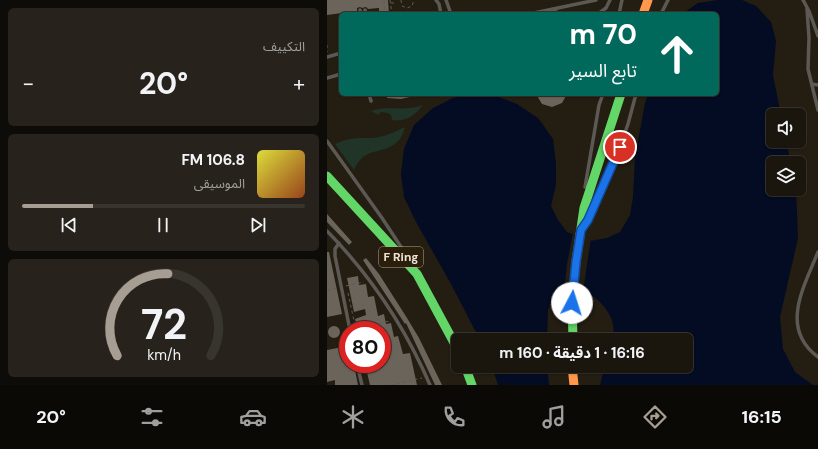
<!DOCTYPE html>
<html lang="ar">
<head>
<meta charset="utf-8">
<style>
	:root { --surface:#1a160e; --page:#27231c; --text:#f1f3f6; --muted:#9f9f9e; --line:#38352e; --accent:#a69e93 }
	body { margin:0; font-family:"DM Sans","Noto Sans Arabic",sans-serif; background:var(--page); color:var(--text); direction:rtl; height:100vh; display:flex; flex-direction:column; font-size:15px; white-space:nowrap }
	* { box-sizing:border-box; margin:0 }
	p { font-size:13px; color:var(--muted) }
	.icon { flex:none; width:22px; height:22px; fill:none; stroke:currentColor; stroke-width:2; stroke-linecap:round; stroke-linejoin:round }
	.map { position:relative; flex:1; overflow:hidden; direction:ltr }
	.panel { display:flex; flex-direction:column; gap:8px; padding:8px; background:#0e0c08; width:327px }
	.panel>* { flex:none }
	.guide { position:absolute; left:12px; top:12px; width:380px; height:84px; border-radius:6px; box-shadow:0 1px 3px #0004,0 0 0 1px var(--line); direction:rtl; background:#00695c; color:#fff; overflow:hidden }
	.tools { position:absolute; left:439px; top:108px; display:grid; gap:8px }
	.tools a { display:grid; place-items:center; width:40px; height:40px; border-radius:6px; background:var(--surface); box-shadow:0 1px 3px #0004,0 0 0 1px var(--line); font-size:20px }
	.speed { position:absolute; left:12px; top:321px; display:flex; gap:8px; font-size:20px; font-weight:700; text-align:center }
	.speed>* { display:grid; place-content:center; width:52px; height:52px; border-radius:50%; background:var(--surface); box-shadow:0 1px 3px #0004,0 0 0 1px var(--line); line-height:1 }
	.speed .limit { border:6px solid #d22; background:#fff; color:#111 }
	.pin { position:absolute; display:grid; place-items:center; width:34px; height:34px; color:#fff; margin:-17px; border:2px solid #fff; border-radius:50%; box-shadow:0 1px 4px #0007 }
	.me { position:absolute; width:44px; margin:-22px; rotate:5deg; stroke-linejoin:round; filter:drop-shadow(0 0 3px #0008) }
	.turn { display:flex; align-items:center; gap:14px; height:84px; padding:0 16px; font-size:18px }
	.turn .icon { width:52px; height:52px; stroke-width:2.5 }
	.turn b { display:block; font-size:28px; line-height:34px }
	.big { font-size:30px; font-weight:700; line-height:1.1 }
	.panel .widget { flex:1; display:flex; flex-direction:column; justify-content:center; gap:6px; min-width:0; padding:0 14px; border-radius:6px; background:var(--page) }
	.panel .dial { align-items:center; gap:0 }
	.dial svg { height:104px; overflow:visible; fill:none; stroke:var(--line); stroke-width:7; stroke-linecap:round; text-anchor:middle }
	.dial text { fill:var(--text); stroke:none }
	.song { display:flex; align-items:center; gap:12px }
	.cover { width:48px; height:48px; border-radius:6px; background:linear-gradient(135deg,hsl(60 70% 55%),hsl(20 70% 35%)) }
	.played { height:4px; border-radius:2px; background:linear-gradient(90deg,var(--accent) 25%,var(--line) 25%) }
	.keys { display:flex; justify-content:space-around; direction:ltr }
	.heat { display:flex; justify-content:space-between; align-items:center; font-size:22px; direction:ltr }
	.trip { position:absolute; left:124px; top:333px; width:242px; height:40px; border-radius:6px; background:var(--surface); box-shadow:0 1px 3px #0004,0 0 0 1px var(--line); font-weight:700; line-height:40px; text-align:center; direction:rtl }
	.tabs { display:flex; height:64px; justify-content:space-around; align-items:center; background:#0a0906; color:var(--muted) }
	.tabs .icon { width:28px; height:28px }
	.tabs .current { color:var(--accent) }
	.tabs b { font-size:18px; color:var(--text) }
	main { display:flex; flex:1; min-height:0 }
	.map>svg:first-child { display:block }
</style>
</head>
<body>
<main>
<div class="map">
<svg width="491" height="385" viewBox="0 0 491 385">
	<rect width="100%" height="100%" fill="#231d12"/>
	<!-- green -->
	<path fill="#203428" d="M96,105C87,116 80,122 65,120L64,115L61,113L54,112L51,115L44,111C60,105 78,112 96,105Z
		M78,127C77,131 75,136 73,139C58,157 38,144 27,170L8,144C24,137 29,138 45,138C57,137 68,132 78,127Z"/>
	<!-- water -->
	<path fill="#030c23" d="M391,0H415L429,6L444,22L449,41L446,75L454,115H446V141H459L464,163H446V189H469L471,238L453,317L456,349L468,372L486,385H273L278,366H359V340H285C291,323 280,307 267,297C263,295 260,292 256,290C252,289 246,288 241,288L228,295L221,309L220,340H153L124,284L89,222L77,197L74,174L77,149L87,125L106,108L126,98L145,94L169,96L190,104L211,118L226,139L229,164V185L224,206L231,220L240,232L263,241L280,238L293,232L303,215L306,197L308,158L318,103L321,94H390V14H355L371,3Z
		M165,366H220L222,385H171Z"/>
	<!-- pier -->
	<path fill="#231d12" d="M246,232L264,238L256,292L241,290L237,292L240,264Z"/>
	<!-- building -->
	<path fill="#6a645b" d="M0,0H61L62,14H52V8L41,9L39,7L35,8L33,7L30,8V11L0,15Z
		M60,94H87V96L74,99L60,98Z
		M209,94H240L235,103L225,107L215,104Z
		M0,214L25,242L22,245L0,222Z
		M0,252H2L15,314L0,317Z
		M39,258L52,274L80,318L92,338L115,385H108L79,323L78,324L36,260Z
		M31,276L32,285L39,284L41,297L47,296L51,316L57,314L59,324L64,323L67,337L71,336L76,354L83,353L90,385H43L38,364H55V330H31L28,319L39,315L38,309L27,312L20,278Z
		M1 332a6 6 0 1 1 12 0a6 6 0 1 1-12 0Z
		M21,346V366L27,365L31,385H8V380L0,382V350Z"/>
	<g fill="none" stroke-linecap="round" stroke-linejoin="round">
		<!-- path -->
		<path stroke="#605c58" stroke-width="1" stroke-dasharray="3 3" stroke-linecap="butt" d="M57,0L58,14
			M63,0L65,14
			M74,0L75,6L80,8L85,6L87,0
			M64,3H67V0
			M0,45V52
			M19,286L37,282
			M0,290L10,288
			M21,293L29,330
			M29,328L63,321
			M36,364L37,369
			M64,385L95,378"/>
		<!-- lane -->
		<path stroke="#5c5853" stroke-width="3.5" d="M109,0L112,4L114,14
			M119,0L124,14
			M476,0L482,11L491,36
			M480,9L482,38L481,69L491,110
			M33,10L34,14
			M38,10L39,14
			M225,10L234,14
			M202,14L269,0
			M271,14L279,8L283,0
			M292,14L295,0
			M334,14L341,0
			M0,57L14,53
			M0,78L14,74
			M485,84L491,85
			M42,94L44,101
			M0,141L55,218L78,253
			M258,187L272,105L276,94
			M260,223L293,147L301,124L309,94
			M0,231C44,276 78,327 103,385
			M12,243L8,249V256L23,330
			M491,252C477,287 452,328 491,357
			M30,364L35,385"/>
		<!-- fast -->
		<path stroke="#63d668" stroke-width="9" d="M0,176L90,274L131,350
			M246,340L245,303L249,262L257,208L294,94
			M138,366L145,385"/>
		<!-- slow -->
		<path stroke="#ff974d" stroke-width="9" d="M316,14L321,0
			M245,366L247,385"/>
	</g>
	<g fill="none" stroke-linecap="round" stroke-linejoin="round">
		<!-- route casing -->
		<g stroke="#114b97" stroke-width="10">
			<path id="route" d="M245,303L249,262L254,230L261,220L293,147"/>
		</g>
		<!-- route -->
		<use href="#route" stroke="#1a73e8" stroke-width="7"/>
	</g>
	<g text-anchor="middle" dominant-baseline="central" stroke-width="4" stroke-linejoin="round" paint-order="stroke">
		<!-- shield labels -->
		<rect fill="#2b1e0a" stroke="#b3a99a" stroke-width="1" x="52" y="247" width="44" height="20" rx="3"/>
		<g font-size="12" font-weight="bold" fill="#ede4d8">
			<text x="74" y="257">F Ring</text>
		</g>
	</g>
</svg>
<div class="tools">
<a><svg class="icon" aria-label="sound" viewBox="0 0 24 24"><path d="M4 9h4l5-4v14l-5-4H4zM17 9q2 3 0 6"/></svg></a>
<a><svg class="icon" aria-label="layers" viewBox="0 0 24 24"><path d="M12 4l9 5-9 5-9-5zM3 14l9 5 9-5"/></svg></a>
</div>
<div class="speed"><div class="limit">80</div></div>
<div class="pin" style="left:293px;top:147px;background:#d93025"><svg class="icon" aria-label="arrive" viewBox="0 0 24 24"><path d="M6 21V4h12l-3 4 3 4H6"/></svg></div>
<svg class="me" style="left:245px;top:303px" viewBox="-20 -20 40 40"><circle r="19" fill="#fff"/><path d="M0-13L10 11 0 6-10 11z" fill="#1a73e8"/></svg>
<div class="trip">16:16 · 1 دقيقة · 160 m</div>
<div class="guide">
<div class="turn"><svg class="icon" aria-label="ahead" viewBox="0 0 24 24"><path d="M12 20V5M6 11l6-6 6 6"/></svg><div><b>70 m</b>تابع السير</div></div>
</div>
</div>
<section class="panel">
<div class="widget"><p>التكييف</p>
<div class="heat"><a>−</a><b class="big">20°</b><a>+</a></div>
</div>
<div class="widget">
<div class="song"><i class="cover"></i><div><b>106.8 FM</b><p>الموسيقى</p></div></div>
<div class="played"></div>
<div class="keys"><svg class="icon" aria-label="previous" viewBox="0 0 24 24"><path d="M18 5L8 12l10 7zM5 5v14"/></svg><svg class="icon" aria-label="pause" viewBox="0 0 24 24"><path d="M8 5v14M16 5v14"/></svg><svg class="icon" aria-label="next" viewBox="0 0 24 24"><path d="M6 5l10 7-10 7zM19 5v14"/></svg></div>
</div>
<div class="widget dial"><svg viewBox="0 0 100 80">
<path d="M14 69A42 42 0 1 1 86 69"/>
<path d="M14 69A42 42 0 0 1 53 6" stroke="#a69e93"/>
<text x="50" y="56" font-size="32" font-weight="700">72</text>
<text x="50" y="72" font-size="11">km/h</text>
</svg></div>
</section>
</main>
<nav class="tabs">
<b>16:15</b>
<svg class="icon current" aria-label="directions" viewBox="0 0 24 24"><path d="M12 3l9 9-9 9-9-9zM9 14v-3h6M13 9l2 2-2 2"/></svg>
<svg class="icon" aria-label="music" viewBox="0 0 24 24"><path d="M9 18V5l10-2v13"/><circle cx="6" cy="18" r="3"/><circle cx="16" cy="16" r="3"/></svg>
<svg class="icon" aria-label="phone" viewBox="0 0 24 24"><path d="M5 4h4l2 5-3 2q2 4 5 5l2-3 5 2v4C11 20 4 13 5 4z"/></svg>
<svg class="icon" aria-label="climate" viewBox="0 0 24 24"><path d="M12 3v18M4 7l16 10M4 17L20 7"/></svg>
<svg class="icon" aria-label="car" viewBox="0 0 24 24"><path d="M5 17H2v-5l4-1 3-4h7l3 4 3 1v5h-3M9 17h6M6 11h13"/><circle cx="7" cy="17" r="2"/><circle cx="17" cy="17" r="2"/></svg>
<svg class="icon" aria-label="filters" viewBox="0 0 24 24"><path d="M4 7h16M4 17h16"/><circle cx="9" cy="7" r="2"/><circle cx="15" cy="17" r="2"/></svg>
<b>20°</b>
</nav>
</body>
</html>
